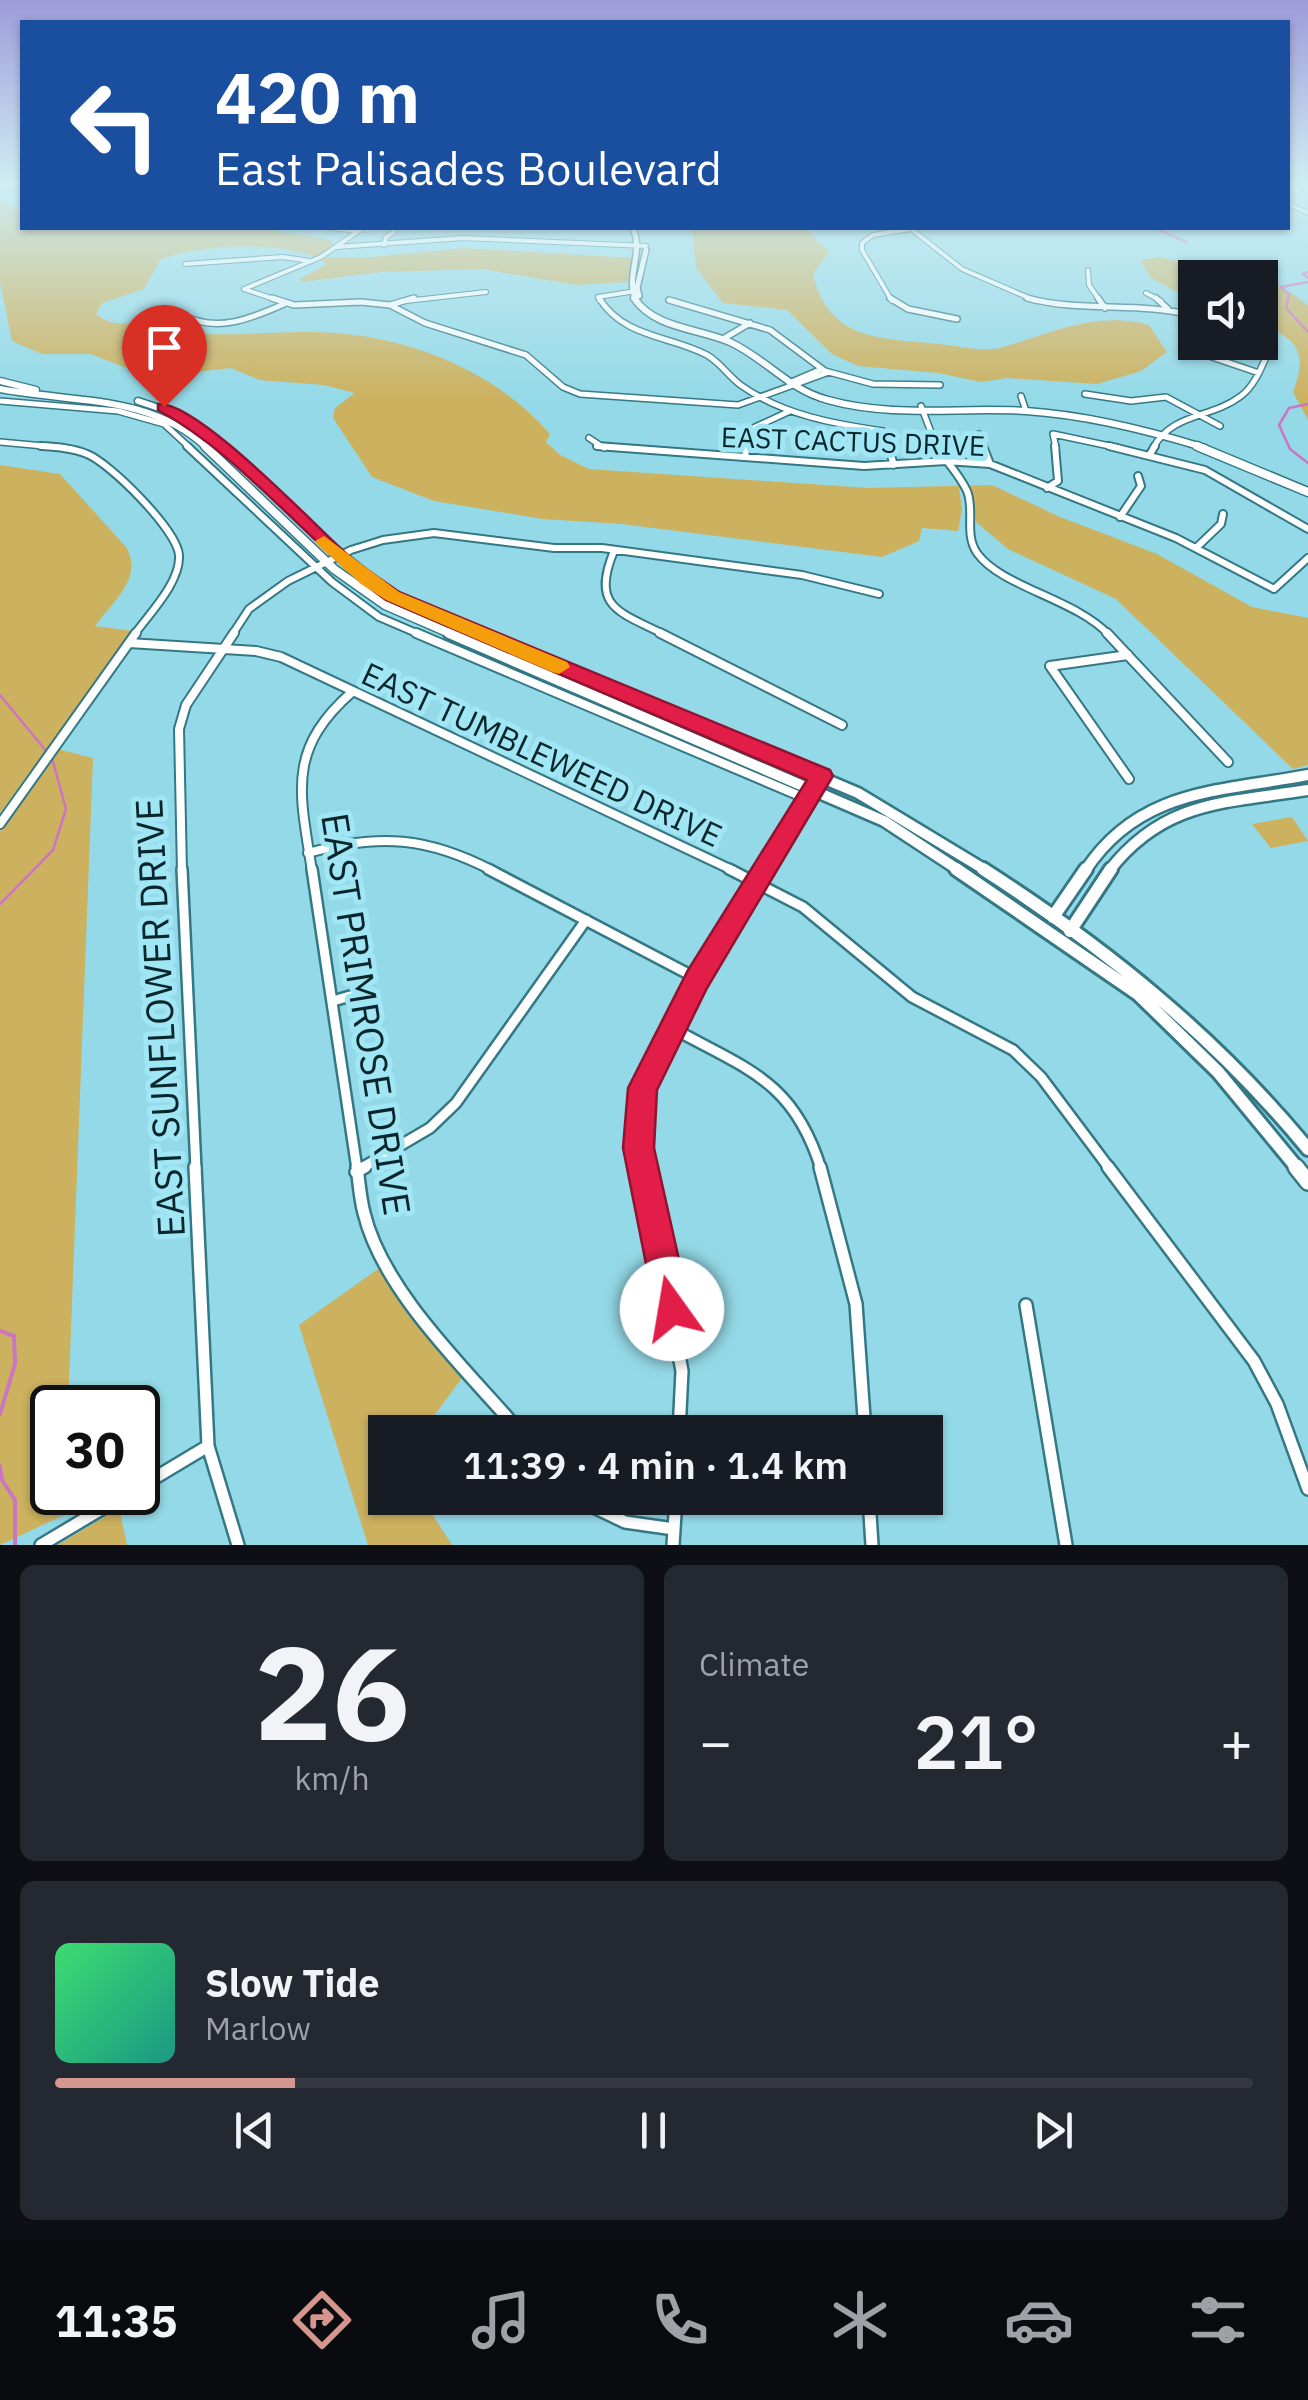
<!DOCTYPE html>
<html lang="en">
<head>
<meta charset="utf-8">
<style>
	:root { --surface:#171b24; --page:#242831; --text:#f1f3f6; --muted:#9ea1a6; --line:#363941; --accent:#d5968e }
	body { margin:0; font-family:"IBM Plex Sans",sans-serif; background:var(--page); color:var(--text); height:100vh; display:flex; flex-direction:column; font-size:38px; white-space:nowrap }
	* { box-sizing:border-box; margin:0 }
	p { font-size:32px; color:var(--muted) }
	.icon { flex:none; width:55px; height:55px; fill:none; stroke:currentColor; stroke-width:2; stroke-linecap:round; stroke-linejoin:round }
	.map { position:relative; height:1545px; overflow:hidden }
	.side { display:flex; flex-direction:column; gap:20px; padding:20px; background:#0d0f14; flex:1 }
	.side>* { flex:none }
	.hud { position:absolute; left:20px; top:20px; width:1270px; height:210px; border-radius:0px; box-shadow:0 2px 8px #0004; background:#1a4fa0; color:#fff; overflow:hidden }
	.controls { position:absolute; left:1178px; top:260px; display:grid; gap:20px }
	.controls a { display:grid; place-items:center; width:100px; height:100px; border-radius:0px; background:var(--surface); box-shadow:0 2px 8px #0004; font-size:50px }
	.speed { position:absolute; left:30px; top:1385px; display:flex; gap:20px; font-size:50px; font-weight:700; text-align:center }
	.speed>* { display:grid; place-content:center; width:130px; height:130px; border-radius:50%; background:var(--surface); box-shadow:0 2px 8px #0004; line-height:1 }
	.speed .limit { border:5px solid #111; border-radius:15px; background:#fff; color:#111 }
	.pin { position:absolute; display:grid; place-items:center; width:85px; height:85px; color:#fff; margin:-102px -42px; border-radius:50% 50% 50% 0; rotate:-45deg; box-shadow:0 0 10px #0007 }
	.pin .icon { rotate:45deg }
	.me { position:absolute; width:110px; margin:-55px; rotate:347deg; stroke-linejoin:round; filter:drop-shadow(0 0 8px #0008) }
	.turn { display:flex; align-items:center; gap:35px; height:210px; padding:0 30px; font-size:45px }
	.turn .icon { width:130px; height:130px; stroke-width:2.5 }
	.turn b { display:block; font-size:70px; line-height:85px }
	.big { font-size:75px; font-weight:600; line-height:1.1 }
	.side .tile { flex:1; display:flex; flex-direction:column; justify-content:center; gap:15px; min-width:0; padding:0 35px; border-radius:15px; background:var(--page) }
	.side .dial { align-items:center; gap:0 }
	.dial b { font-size:130px; line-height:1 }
	.song { display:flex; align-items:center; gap:30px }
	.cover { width:120px; height:120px; border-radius:15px; background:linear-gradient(135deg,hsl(140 70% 55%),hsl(170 70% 35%)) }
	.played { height:10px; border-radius:5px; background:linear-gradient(90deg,var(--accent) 20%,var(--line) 20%) }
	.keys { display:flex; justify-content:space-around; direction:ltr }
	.heat { display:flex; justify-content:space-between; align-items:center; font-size:55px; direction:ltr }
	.side .tiles { flex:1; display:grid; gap:20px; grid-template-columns:1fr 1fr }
	.tile:last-child { grid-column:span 2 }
	.trip { position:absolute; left:368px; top:1415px; width:575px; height:100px; border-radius:0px; background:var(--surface); box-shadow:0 2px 8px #0004; font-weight:600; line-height:100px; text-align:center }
	.dock { display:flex; height:160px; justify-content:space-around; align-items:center; background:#090b0e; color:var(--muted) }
	.dock .icon { width:70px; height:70px }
	.dock .selected { color:var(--accent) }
	.dock b { font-size:45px; color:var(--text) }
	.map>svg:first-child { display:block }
</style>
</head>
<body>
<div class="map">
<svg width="1308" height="1545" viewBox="0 0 1308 1545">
	<rect width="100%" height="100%" fill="#94d9e7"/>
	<!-- green -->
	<path fill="#ccb15f" d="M0,201L22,210V228H257L331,240L333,245L318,258H362L465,248L632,258L628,282L576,285L482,269L381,272L301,282L300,279L327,264C296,239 196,244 160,260L144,289L102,303L96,314C113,328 126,321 146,326C217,343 267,328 335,333C416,339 497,373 550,434L546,442L560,455L589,469L869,488L992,485L1060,517L1157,554L1252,607L1308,618V765L1293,769L1116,599L1008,549L976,522L971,488H959L962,509L958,531L922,528L919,541L882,557L622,524L543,519L434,501L372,477L333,418L335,408L355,393L324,385L260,380L231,368L195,372L129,369L91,354H42L12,341L0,283Z
		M692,228H806L829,252L813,274C829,342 882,338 939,344C958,346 983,352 1000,348C1050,334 1096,310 1149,325L1167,352L1141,371L1097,384L1007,378L981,382L938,373L858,366L832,354L787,310L723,303L696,268Z
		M1159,257C1210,269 1268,269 1308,306V420L1293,392C1308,353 1299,339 1260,324V278H1195V301L1151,278L1140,260Z
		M0,465L60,474L126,547C144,578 113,601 95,626L133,631L0,813Z
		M57,749L93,758L68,1407L52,1408V1492L65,1493L64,1515L0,1545V831Z
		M1292,817L1308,841L1271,848L1252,824Z
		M378,1269L462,1378L422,1432H385V1498H422L452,1545H368L299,1325Z
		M119,1508L127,1545H58Z"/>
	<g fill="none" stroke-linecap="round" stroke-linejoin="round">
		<!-- stream-far1 -->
		<path stroke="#cc76c2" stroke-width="2.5" d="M1155,228L1186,242
			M1308,272L1303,274L1308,278
			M1308,282L1281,287L1289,294L1286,308L1308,332
			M1308,404L1289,408L1279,425L1290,449L1308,463
			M0,695L47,752
			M0,904L53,850L66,809L52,758"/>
		<!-- stream -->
		<path stroke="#cc76c2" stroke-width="4" d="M0,1331L14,1336L15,1364L0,1414
			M0,1466L2,1480L15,1500V1545"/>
		<!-- minor-far5 casing -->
		<g stroke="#347885" stroke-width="6">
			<path id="minor-far5" d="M1288,189L1298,190
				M1288,204L1308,213
				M332,228L358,231
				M910,228L962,269L1036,301
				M384,245L386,237L394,232
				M336,247L463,238L646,246
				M185,264L283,257L310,261
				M1088,270L1089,285L1100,301
				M244,289L280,301
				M244,289L321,257L363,228
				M1146,293L1161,301
				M406,301L486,292
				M600,301L598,297L636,291
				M892,301L862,250V243L873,235L910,229"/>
		</g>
		<!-- minor-far4 casing -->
		<g stroke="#347885" stroke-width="8">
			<path id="minor-far4" d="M272,298L294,305L361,302L390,305L425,323L526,355L563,387L580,394L738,405L829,372
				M599,298C624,338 668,335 707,355C721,363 729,377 742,386C783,415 835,424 883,431L889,448
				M890,298L908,309L957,319
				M1027,298C1082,313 1140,301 1195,316
				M1098,298L1105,308
				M1156,298L1168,309
				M669,300L770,330L825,371L873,384L940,385
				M390,305L414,298
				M182,315C217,333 250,319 284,304
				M1187,331L1203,354L1259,373
				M723,339L750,323
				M789,383L822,369
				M1085,394L1131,401L1166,397L1220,426
				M1021,396L1025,408
				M0,401L118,411L164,424L190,448
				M921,406L937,448
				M979,434L984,448
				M589,438L604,448
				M0,442L66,448
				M747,448L751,429L790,411
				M1056,448L1053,434L1119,448
				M1153,448C1173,412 1211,419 1241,396C1254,386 1261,369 1267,355L1260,341"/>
		</g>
		<!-- minor-far3 casing -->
		<g stroke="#347885" stroke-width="10">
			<path id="minor-far3" d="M41,446C56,447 73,448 87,454C110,463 177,530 179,555C181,582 149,614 134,635
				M187,446L332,582L379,617L421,635
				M597,446L864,466L946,461L990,464L1176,538L1274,589L1308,558
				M888,446L894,465
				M936,446C945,460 960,475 967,491C975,510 964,534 977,553C1001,587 1076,599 1109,635
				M983,446L990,464
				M1109,446L1205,470L1308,529
				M1150,454L1155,446
				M745,457L747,446
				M1047,488L1058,481L1055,446
				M1120,517L1141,486L1138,476
				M1196,548L1221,524L1223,514
				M614,551C590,608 620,612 665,635
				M232,635L249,609L288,581L351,550L383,540L434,533L554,548H602L802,575L879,594"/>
		</g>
		<!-- minor-far2 casing -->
		<g stroke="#347885" stroke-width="12">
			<path id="minor-far2" d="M416,633L807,799
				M660,633L842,725
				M1107,633L1228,762
				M129,643L256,651L281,657L734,871
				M1128,655L1050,666L1129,779
				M0,824L136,633
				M308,853C379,833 428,837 493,871
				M182,871L179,729L186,705L234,633
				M312,871C300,793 286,750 352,692
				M763,871L821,776"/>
		</g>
		<!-- minor-far1 casing -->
		<g stroke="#347885" stroke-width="14">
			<path id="minor-far1" d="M182,869L196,1169
				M312,869L357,1169
				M488,869L698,979
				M729,869L803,907L912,997L1013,1050L1041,1077L1110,1169
				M333,1001L350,996
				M672,1028C747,1069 794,1081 821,1169
				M360,1169L430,1128L456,1103L586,920
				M643,1169L639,1148L643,1089L698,979L765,869"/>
		</g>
		<!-- minor casing -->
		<g stroke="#347885" stroke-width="16">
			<path id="minor" d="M195,1167L208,1446L238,1545
				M357,1167C359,1182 360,1198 364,1213C383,1292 468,1371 520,1432
				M643,1167L682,1371L679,1432
				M820,1167L856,1304L865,1432
				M1108,1167L1254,1361L1277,1404L1308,1489
				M356,1172L365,1167
				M1026,1305L1066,1545
				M138,1488L208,1446
				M575,1498L625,1522L674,1529
				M869,1498L872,1545
				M41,1545L130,1492
				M673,1545L676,1498"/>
		</g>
		<!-- tertiary-far5 casing -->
		<g stroke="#347885" stroke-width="8">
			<path id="tertiary-far5" d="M0,186L22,184
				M633,228C644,253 625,276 636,301
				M639,296L637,288L646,250"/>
		</g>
		<!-- tertiary-far4 casing -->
		<g stroke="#347885" stroke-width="9">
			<path id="tertiary-far4" d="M634,298C655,329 698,328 730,342C765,358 789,390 828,400C892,418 960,407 1026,411C1087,415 1147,430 1205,448
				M0,381L36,390
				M0,389C72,403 151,394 207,448
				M138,401L171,412L225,448"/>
		</g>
		<!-- tertiary-far3 casing -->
		<g stroke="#347885" stroke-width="11">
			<path id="tertiary-far3" d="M205,446L334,569L385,605L454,635
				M222,446L331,546L393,596L485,635
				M1197,446L1308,492"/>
		</g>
		<!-- tertiary-far2 casing -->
		<g stroke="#347885" stroke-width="15">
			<path id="tertiary-far2" d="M449,633L884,821L960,871
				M479,633L858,793L987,871
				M1085,871C1139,788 1220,792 1308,775
				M1109,871C1164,800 1226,803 1308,790"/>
		</g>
		<!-- tertiary-far1 casing -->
		<g stroke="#347885" stroke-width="18">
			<path id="tertiary-far1" d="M956,869L1138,994L1218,1072L1298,1169
				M983,869C1106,948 1215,1036 1308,1149
				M1053,917L1086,869
				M1070,931L1111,869"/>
		</g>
		<!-- tertiary casing -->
		<g stroke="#347885" stroke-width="20">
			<path id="tertiary" d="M1296,1167L1308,1182"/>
		</g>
		<!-- minor-far5 -->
		<use href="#minor-far5" stroke="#fff" stroke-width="4"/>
		<!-- minor-far4 -->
		<use href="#minor-far4" stroke="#fff" stroke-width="5"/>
		<!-- minor-far3 -->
		<use href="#minor-far3" stroke="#fff" stroke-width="6"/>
		<!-- minor-far2 -->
		<use href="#minor-far2" stroke="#fff" stroke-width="8"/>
		<!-- minor-far1 -->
		<use href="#minor-far1" stroke="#fff" stroke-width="9"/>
		<!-- minor -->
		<use href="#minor" stroke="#fff" stroke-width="11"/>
		<!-- tertiary-far5 -->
		<use href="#tertiary-far5" stroke="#fff" stroke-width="5"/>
		<!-- tertiary-far4 -->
		<use href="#tertiary-far4" stroke="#fff" stroke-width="6"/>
		<!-- tertiary-far3 -->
		<use href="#tertiary-far3" stroke="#fff" stroke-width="8"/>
		<!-- tertiary-far2 -->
		<use href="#tertiary-far2" stroke="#fff" stroke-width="10"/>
		<!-- tertiary-far1 -->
		<use href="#tertiary-far1" stroke="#fff" stroke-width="12"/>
		<!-- tertiary -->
		<use href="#tertiary" stroke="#fff" stroke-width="15"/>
	</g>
	<!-- sky -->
	<linearGradient id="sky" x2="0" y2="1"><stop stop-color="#9d9bd9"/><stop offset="0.46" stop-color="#cfeef4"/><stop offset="1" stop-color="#cfeef4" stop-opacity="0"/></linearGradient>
	<rect width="1308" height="399" fill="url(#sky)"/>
	<!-- route -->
	<path fill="#e11d48" stroke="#92132f" stroke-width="2.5" d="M158,404C197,400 315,526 349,556C364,569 383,580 399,592L830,770L833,776L707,988L657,1090L654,1148L690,1309L684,1321L672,1327L660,1321L655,1309L623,1148L628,1088L688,970L807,780L386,600C306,542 244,457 158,410Z"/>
	<!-- slow -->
	<path fill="#f59e0b" d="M324,536L399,592L567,662L570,667L559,674L552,672L386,600L361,584L318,545L315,541Z"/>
	<g text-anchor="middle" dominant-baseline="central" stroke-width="10" stroke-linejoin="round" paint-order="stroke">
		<!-- far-street labels -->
		<g font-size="28" fill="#09262c" stroke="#a1e6f4">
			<text transform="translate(853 441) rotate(2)">EAST CACTUS DRIVE</text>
		</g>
		<!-- street labels -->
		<g font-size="32" fill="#09262c" stroke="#a1e6f4">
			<text transform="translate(542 754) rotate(25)">EAST TUMBLEWEED DRIVE</text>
		</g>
		<!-- near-street labels -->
		<g font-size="38" fill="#09262c" stroke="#a1e6f4">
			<text transform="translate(367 1014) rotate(81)">EAST PRIMROSE DRIVE</text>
			<text transform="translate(159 1018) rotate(-93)">EAST SUNFLOWER DRIVE</text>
		</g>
	</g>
</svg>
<div class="controls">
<a><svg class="icon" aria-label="sound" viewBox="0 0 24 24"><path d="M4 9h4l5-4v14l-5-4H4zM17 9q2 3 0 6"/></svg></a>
</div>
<div class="speed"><div class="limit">30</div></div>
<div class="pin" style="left:164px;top:407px;background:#d93025"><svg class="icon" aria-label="arrive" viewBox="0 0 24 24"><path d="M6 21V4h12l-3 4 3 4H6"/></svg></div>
<svg class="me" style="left:672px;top:1309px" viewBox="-20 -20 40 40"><circle r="19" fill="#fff"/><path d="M0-13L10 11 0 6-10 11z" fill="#e11d48"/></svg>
<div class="trip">11:39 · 4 min · 1.4 km</div>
<div class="hud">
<div class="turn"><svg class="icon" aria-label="left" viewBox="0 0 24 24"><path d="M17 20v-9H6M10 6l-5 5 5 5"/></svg><div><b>420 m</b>East Palisades Boulevard</div></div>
</div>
</div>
<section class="side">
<div class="tiles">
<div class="tile dial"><b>26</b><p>km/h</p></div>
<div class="tile"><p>Climate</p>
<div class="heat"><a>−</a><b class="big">21°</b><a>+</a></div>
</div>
<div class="tile">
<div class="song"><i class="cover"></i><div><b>Slow Tide</b><p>Marlow</p></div></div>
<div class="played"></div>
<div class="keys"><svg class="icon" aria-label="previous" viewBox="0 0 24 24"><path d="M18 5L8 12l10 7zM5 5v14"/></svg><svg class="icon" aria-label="pause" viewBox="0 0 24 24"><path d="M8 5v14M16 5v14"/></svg><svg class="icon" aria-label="next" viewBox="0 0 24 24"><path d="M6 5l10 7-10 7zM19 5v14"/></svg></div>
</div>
</div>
</section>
<nav class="dock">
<b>11:35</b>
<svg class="icon selected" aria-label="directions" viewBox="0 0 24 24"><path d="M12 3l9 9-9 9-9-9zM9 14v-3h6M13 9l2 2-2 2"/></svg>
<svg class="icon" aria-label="music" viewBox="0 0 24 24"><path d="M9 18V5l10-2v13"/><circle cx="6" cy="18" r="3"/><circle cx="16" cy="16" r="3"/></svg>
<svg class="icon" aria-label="phone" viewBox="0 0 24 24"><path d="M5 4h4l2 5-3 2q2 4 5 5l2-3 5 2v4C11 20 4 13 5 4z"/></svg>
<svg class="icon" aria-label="climate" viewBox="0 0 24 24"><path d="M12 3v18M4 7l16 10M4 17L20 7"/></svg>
<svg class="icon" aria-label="car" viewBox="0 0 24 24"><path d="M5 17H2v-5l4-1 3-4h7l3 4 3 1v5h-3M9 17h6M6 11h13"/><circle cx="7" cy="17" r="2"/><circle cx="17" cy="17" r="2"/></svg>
<svg class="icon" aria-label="filters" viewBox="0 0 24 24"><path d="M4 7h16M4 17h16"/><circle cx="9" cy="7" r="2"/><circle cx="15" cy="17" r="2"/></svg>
</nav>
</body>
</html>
